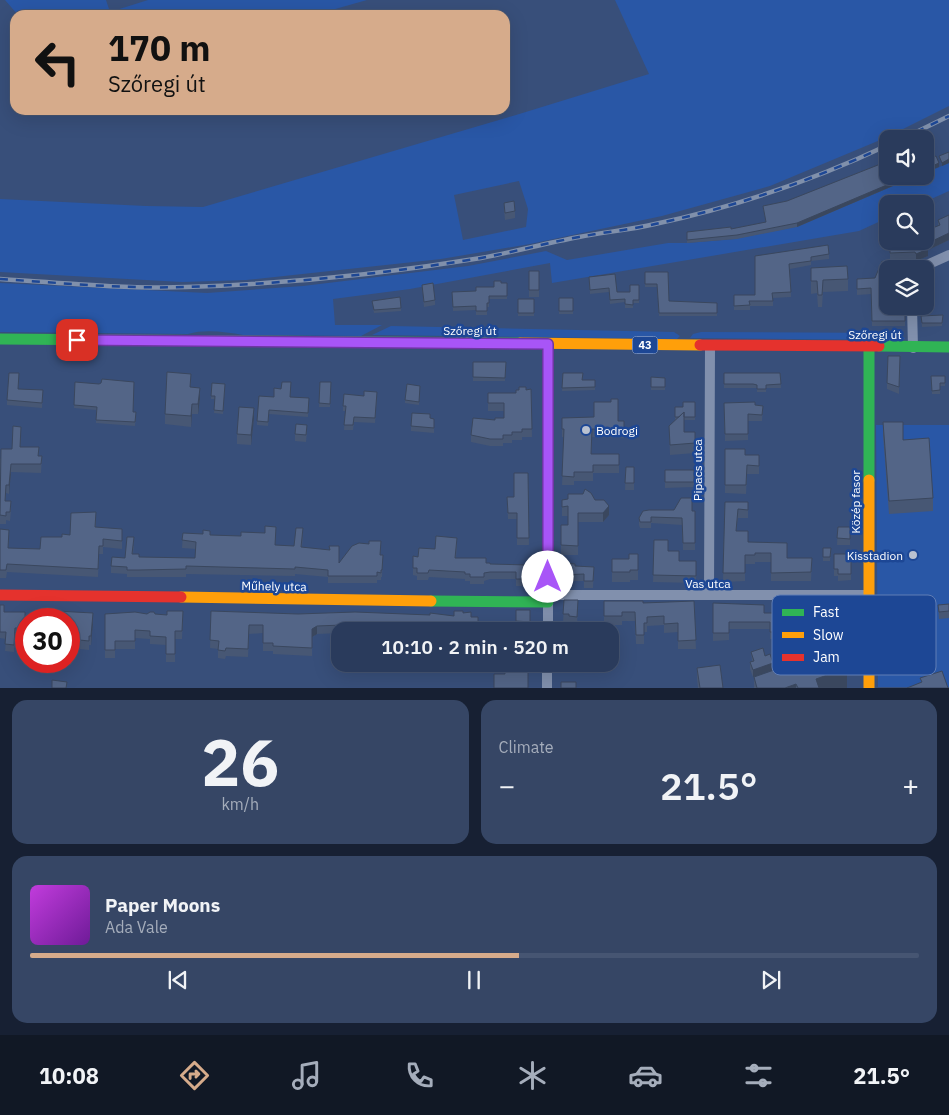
<!DOCTYPE html>
<html lang="en">
<head>
<meta charset="utf-8">
<style>
	:root { --surface:#2a3b5c; --page:#364665; --text:#f1f3f6; --muted:#a5adbb; --line:#465572; --accent:#d6ab8b }
	body { margin:0; font-family:"IBM Plex Sans",sans-serif; background:var(--page); color:var(--text); height:100vh; display:flex; flex-direction:column; font-size:19px; white-space:nowrap }
	* { box-sizing:border-box; margin:0 }
	p { font-size:16px; color:var(--muted) }
	.icon { flex:none; width:28px; height:28px; fill:none; stroke:currentColor; stroke-width:2; stroke-linecap:round; stroke-linejoin:round }
	.map { position:relative; height:688px; overflow:hidden }
	.panel { display:flex; flex-direction:column; gap:12px; padding:12px; background:#172033; flex:1 }
	.panel>* { flex:none }
	.top-card { position:absolute; left:10px; top:10px; width:500px; height:105px; border-radius:15px; box-shadow:0 5px 20px #0002,0 0 0 1px var(--line); background:#d6ab8b; color:#111; overflow:hidden }
	.tools { position:absolute; left:879px; top:130px; display:grid; gap:10px }
	.tools a { display:grid; place-items:center; width:55px; height:55px; border-radius:10px; background:var(--surface); box-shadow:0 5px 20px #0002,0 0 0 1px var(--line); font-size:25px }
	.speed { position:absolute; left:15px; top:608px; display:flex; gap:10px; font-size:25px; font-weight:700; text-align:center }
	.speed>* { display:grid; place-content:center; width:65px; height:65px; border-radius:50%; background:var(--surface); box-shadow:0 5px 20px #0002,0 0 0 1px var(--line); line-height:1 }
	.speed .limit { border:8px solid #d22; background:#fff; color:#111 }
	.pin { position:absolute; display:grid; place-items:center; width:42px; height:42px; color:#fff; margin:-21px; border-radius:10px; box-shadow:0 2px 8px #0006 }
	.me { position:absolute; width:55px; margin:-28px; rotate:0deg; stroke-linejoin:round; filter:drop-shadow(0 0 4px #0008) }
	.turn { display:flex; align-items:center; gap:18px; height:105px; padding:0 15px; font-size:22px }
	.turn .icon { width:65px; height:65px; stroke-width:2.5 }
	.turn b { display:block; font-size:35px; line-height:42px }
	.big { font-size:38px; font-weight:600; line-height:1.1 }
	.panel .card { flex:1; display:flex; flex-direction:column; justify-content:center; gap:8px; min-width:0; padding:0 18px; border-radius:15px; background:var(--page) }
	.panel .dial { align-items:center; gap:0 }
	.dial b { font-size:65px; line-height:1 }
	.song { display:flex; align-items:center; gap:15px }
	.cover { width:60px; height:60px; border-radius:8px; background:linear-gradient(135deg,hsl(290 70% 55%),hsl(280 70% 35%)) }
	.played { height:5px; border-radius:2px; background:linear-gradient(90deg,var(--accent) 55%,var(--line) 55%) }
	.keys { display:flex; justify-content:space-around; direction:ltr }
	.heat { display:flex; justify-content:space-between; align-items:center; font-size:28px; direction:ltr }
	.panel .tiles { flex:1; display:grid; gap:12px; grid-template-columns:1fr 1fr }
	.card:last-child { grid-column:span 2 }
	.trip { position:absolute; left:331px; top:622px; width:288px; height:50px; border-radius:15px; background:var(--surface); box-shadow:0 5px 20px #0002,0 0 0 1px var(--line); font-weight:600; line-height:50px; text-align:center }
	.dock { display:flex; height:80px; justify-content:space-around; align-items:center; background:#111825; color:var(--muted) }
	.dock .icon { width:35px; height:35px }
	.dock .active { color:var(--accent) }
	.dock b { font-size:22px; color:var(--text) }
	.map>svg:first-child { display:block }
</style>
</head>
<body>
<div class="map">
<svg width="949" height="688" viewBox="0 0 949 688">
	<rect width="100%" height="100%" fill="#384f7a"/>
	<!-- green -->
	<path fill="#2957a6" fill-rule="evenodd" d="M5,0H106L110,12L148,0H367L314,15H18Z
		M615,0H949V106L885,138L770,186L662,216L530,244L441,259L246,280L182,282L0,272V199L146,206L203,207L516,115L649,74ZM519,181L528,209L526,227L463,240L454,195Z
		M949,163V191L920,204H888L887,218L859,231L552,283L550,263L410,289L333,299L335,325H382L361,336L243,335C226,332 205,329 188,334L0,332V283L207,293L303,286L468,266L546,251L567,260L668,243H687L734,239L795,227L917,176H925V173Z
		M391,326L674,332L680,336L677,339L372,335Z
		M701,332L895,333L905,338L903,340L690,338L693,334Z
		M876,425H949V687H878Z"/>
	<g fill="none" stroke-linecap="round" stroke-linejoin="round">
		<!-- street -->
		<path stroke="#8190ad" stroke-width="10" d="M918,269L949,255
			M912,306L913,348
			M548,595H869
			M709,595L710,346
			M548,631V344
			M547,688V664"/>
		<!-- fast -->
		<path stroke="#30b455" stroke-width="11" d="M0,339L520,343
			M879,346L949,347
			M869,347V480
			M431,601L548,602"/>
		<!-- slow -->
		<path stroke="#ff9f0a" stroke-width="11" d="M520,343L700,345
			M869,480V688
			M181,597L431,601"/>
		<!-- jam -->
		<path stroke="#e5322d" stroke-width="11" d="M700,345L879,346
			M0,595L181,597"/>
		<!-- rail casing -->
		<g stroke="#8090ab" stroke-width="4.5">
			<path id="rail" d="M902,139L949,116
				M0,279C61,283 126,289 186,287C285,284 384,274 481,258C514,252 546,243 579,237C604,232 630,230 655,224C735,207 814,180 888,145"/>
		</g>
		<!-- rail -->
		<use href="#rail" stroke="#1d4795" stroke-width="2.5" stroke-dasharray="8" stroke-linecap="butt"/>
	</g>
	<!-- wall -->
	<path fill="#475774" d="M888,176H916L797,227L737,239L687,243V232L731,229L766,222L763,206L787,201Z
		M504,203L515,211V218L505,220L504,210Z
		M949,215V240L928,250V256L916,261L915,259L890,260V241L905,247L925,241L938,226V220Z
		M829,254V259L811,261V265L790,269L791,297L773,298V306H750V310H734V295H755V256Z
		M811,268L848,279V291L823,292L822,307H818L817,293L811,294Z
		M888,269L898,310H905V326H872L871,294L857,295V279L875,278Z
		M529,271H539V297H529Z
		M645,272H668L669,301L717,303V316H659L657,287H645Z
		M589,277L617,292H630L639,285V303H633V308H625V302L610,304L609,292L590,294Z
		M501,283H507V299H489V307H487V315H476V310L453,311L452,292L476,291L494,287Z
		M422,285L435,300V305L424,307Z
		M559,298H573V314H559Z
		M518,299H534V316H518Z
		M372,301L401,308V311L374,313Z
		M943,315L942,326L922,327L921,316Z
		M900,356L899,394L887,389V383Z
		M473,362H506L505,381H473Z
		M563,373L583,380H595V390L562,391Z
		M724,373H780L781,388H766V392H757V388H724Z
		M931,376H945V386H940V394H932Z
		M651,377L665,378V390H651Z
		M19,378L18,389L43,390L42,408L7,405V400Z
		M75,382L133,412H136L135,426L96,423V410L74,408Z
		M320,382H331L330,407H319Z
		M212,383L225,384L223,414L214,413L215,399H211Z
		M191,387L200,398L198,414H192L191,427L165,424V414Z
		M420,389L419,405L405,403V400Z
		M531,389L532,437H522V440H512V443H503V446H490L471,442V435L495,420L504,418V411H488V393H516L526,390Z
		M274,397L309,398L308,417L269,414L268,426L257,425V421Z
		M377,397L375,423L354,422L353,430H344L345,411H343V406Z
		M695,402V420H684V432L695,443V453L670,455L669,426L675,420V407H683Z
		M724,403L763,406L762,421H748V440L725,441Z
		M254,418L251,445L237,444V434Z
		M430,418L434,424V433L411,431V426Z
		M562,418L624,421V438L592,437L591,454H619V473H593V481H574V485H562L564,437H562Z
		M883,422L903,440L933,498V511L889,514L883,435Z
		M307,432L306,442L295,441V434Z
		M20,447L39,456H42L41,473L11,472L9,494L6,493L5,501L11,510L10,521L6,520V524H0V459L12,449Z
		M725,449L745,455H759V474H747L746,494L725,493Z
		M626,467H634V490H625Z
		M665,470H694V487L665,488Z
		M528,473L529,545H517V519H508L507,497H514Z
		M562,500H595L609,515L603,522H578V555H561V525H568V516H562Z
		M725,502H748V518H738L736,531L748,542L787,558H812L811,581H771V562H755V564H745V581L723,582Z
		M695,511V550H683L682,525L651,523V528H640L639,525V518Z
		M96,520V527L122,537V549L103,547V554H99L98,577L7,572L6,578H0V529L9,538L8,548L40,549L62,537L70,535Z
		M838,527H850V545H837Z
		M183,533L203,534L276,545L294,546L303,536L302,547L339,563L383,555L382,577H381V580H377V583H328V577L295,574V576L186,574V577H127V574L111,573V566L125,558L134,545L133,554L139,557L195,558L196,549L182,548Z
		M654,540L668,551L679,561H696V583L653,582Z
		M457,545L456,558L486,563L490,564L528,565V586H516V579H490L484,581V584H470V581H465V579L429,577L428,580H417V576L413,575V568L418,557L435,549Z
		M823,548H831L830,561H823Z
		M638,554V580H630V582H612V559H629Z
		M834,554H851V580L838,581V576H834Z
		M562,563L575,566L594,567L593,588H584V581H562Z
		M564,600H578L577,627H569V624H563Z
		M604,601L643,603L694,601L696,649H678V632L664,633V625L647,626V632H644V644H636L635,621H622V625H604Z
		M713,603L764,613H781L841,608H851V629H841V632H806V625H782V639H770V629H729V640L713,641Z
		M949,604V618L939,619L938,605Z
		M0,605L4,612H25V635L15,634L14,652L5,651L6,639L0,638Z
		M516,610H530V628H520L516,626Z
		M890,610V621H878V611Z
		M183,611L182,639H175V662H166V645L150,644V639L135,638V649H115V658H105V614H155L167,615Z
		M211,611L298,614L454,616L463,613L471,617L478,631H340V633L317,634L312,637V656L273,654V651H263V633L249,634L248,657L226,656L225,659L218,658V649L210,648Z
		M69,619L93,622L91,645H89V650L70,648L69,652Z
		M763,648L753,677L750,669V662L752,661L751,652Z
		M812,662L847,688H754V677Z
		M697,668L723,688H698L697,678Z"/>
	<!-- shaded-wall -->
	<path fill="#3a475e" d="M949,159V163L942,166V163Z
		M939,163V167L925,172V169Z
		M908,176H916L797,227V223Z
		M949,233V240L928,250V256L916,261V254L926,244Z
		M200,388V398L198,414V404Z
		M192,404V414L191,427V416Z
		M254,408V418L251,445V435Z
		M11,464V472L9,494V485Z
		M609,506V515L603,522V513Z
		M93,613V622L91,645V636Z
		M317,626V634L312,637V656V629Z
		M773,663V670L753,677V670Z
		M847,668V688H816V679Z
		M796,684V688H785Z"/>
	<!-- building -->
	<path fill="#536587" stroke="#3a475e" d="M949,152V159L942,163L939,156Z
		M936,156L939,163L925,169V161Z
		M888,161V176H908L797,223L737,235L687,240V232L731,227V229L766,222L763,206L787,201Z
		M514,201L515,211L505,213L504,203Z
		M949,215V233L926,244L928,249L916,254L915,252L890,253V241H905V247L917,241H925V231L940,225L938,220Z
		M828,245L829,254L811,257V261L789,264L791,292L772,293L773,301H749L750,305L734,306V295H755V256Z
		M882,261L898,269H888V306H898V310H905V321H872L871,288L857,289V279L875,278Z
		M847,266L848,279L823,280L822,295H818L817,281H811V268Z
		M529,271H539V290H529Z
		M645,272H668L669,301L717,303V313H659L657,284H645Z
		M615,274L617,292H630V285H639V300H633V305L625,304V299L610,300L609,288L590,290L589,277Z
		M494,281H501V283H507V296H489V303H487V311H476V306L453,307L452,292L476,291V287H494Z
		M433,283L435,300L424,302L422,285Z
		M400,297L401,308L374,310L372,301Z
		M559,298H573V311H559Z
		M518,299H534V313H518Z
		M943,315L942,323H922L921,316Z
		M888,356H900L899,387L887,383Z
		M473,362H506L505,378L473,377Z
		M167,372L191,374L190,387L200,388L198,404H192L191,416L165,414Z
		M9,373H19L18,389L43,390L42,403L7,400Z
		M563,373H583L582,380H595V387L562,388Z
		M724,373H780L781,384L766,385V389H757V385L753,384H724Z
		M931,376H945V383H940V390L932,391Z
		M651,377L665,378V387H651Z
		M102,379L134,382L133,412H136L135,422L96,420L97,407L74,405L75,382L99,384L101,383Z
		M282,382H291L290,397L309,398L308,413L269,410L268,422L257,421L259,396L274,397V388L281,389Z
		M320,382H331L330,404L319,403Z
		M212,383L225,384L223,411L214,410L215,396H211Z
		M407,384L420,386L419,402L405,400Z
		M519,387H526V390L531,389L532,429H522V432H512V435H503V439H490L471,435L473,418L495,420V418H504V403H488V393H516V390H519Z
		M364,391L377,392L375,418L354,417L353,425H344L346,406H343L344,394L364,396Z
		M611,399H618V421H624V430L592,429L591,454H619V465H593V472H574V477L562,476L564,429H562V418L594,417V402H611Z
		M683,402H695V417H684V412L679,417H675V407H683Z
		M755,402V405L763,406L762,415L748,414V434H725L724,403Z
		M239,407L254,408L251,435L237,434Z
		M684,412V432H695V443L670,445L669,426Z
		M412,413L430,414V418L434,419V428L411,426Z
		M883,422H903V440L929,438L933,498L889,501Z
		M296,424L307,425L306,435L295,434Z
		M13,426L21,427L20,447H39L38,456H42L41,464H11L9,485H6L5,501H11L10,512H6V516L0,515L1,449H12Z
		M725,449H745V455H759V466L747,465L746,485H725Z
		M626,467H634V483H625Z
		M665,470H694V482H665Z
		M514,473H528L529,538H517V513H508L507,497H514Z
		M585,489L591,493L595,500H604L609,506L603,513H578V546L561,545V525H568V506L562,507V500L568,499V494H583Z
		M681,498H692V511H695V543H683L682,518L651,517V522H640L639,518L643,511L649,510H674Z
		M725,502H748V510L738,509L736,531H748V542L787,543V558H812L811,572L771,573V553H755V555H745V573H723Z
		M96,512L95,527L122,529V541L103,539V546H99L98,569L7,564L6,570H0V529L9,530L8,548L40,549L41,537H62V534L70,535L71,513Z
		M265,526L276,527L275,545L294,546L296,528H303L301,547L330,550L329,546H339V563L352,546L359,543L369,544V541H381L380,555H383L382,570H381V573L377,572V576H328V570L295,567V569L186,566V569L139,570H127V567L111,566L112,557L125,558L127,537H134L132,554H139V557L195,558L196,542L182,540L183,533L203,534V530L210,531V535L241,536V532L265,533Z
		M838,527H850V539L837,538Z
		M436,536L457,538L455,558H486V563H490V564L528,565V579H516V572H490L484,573V577H470V574H465V572L429,570L428,573H417V568H413V556L418,557L419,548L435,549Z
		M654,540H668V551H679V561H696V576L653,575Z
		M823,548H831L830,557H823Z
		M629,554H638V570H630V572H612V559H629Z
		M834,554H851V574H838V569H834Z
		M562,563L575,564V566L594,567L593,581H584V574L562,575Z
		M564,600H578L577,617L569,616V614H563Z
		M604,601H643V603L694,601L696,640L678,641V623L664,624V616L647,617V623H644V635H636L635,612H622V616H604Z
		M713,603L764,605V613H781V604L841,603V608H851V621H841V624H806V617L782,618V632H770V622H729V633H713Z
		M949,604V611L939,612L938,605Z
		M0,605H4V612H25V628H15L14,645L5,644L6,632H0Z
		M516,610H530V622L516,621Z
		M56,611L93,613L91,636H89V641L70,639L69,643V619H56Z
		M167,611H183L182,631H175V654H166V637L150,636V631L135,630V641H115V650H105V614L135,612L147,614L150,612H154L155,614L167,615Z
		M211,611L298,614L355,612L430,615V613L454,616V611H463V613L471,612V617H478V631H342V625L317,626L312,629V648L273,646V643H263V625H249L248,649L226,648L225,651L218,650L219,641L210,640Z
		M508,626L520,627V631H508Z
		M763,648L765,656L770,654L773,663L753,670L750,662L754,661L751,652Z
		M838,653L841,662L845,661L847,668L816,679L819,688H798L796,684L785,688H757L754,677L811,657L812,662Z
		M504,664H528V688H494V674H505Z
		M720,665L723,688H700L697,668Z
		M942,671L948,688H907L922,682L920,678Z
		M52,680L67,682L66,688H52Z
		M561,682H576V688H561Z"/>
	<g fill="none" stroke-linecap="round" stroke-linejoin="round">
		<!-- route casing -->
		<g stroke="#6d37a1" stroke-width="12">
			<path id="route" d="M77,340L548,344V577"/>
		</g>
		<!-- route -->
		<use href="#route" stroke="#a855f7" stroke-width="9"/>
	</g>
	<!-- markers -->
	<g fill="#b9c1d0" stroke="#1d4795" stroke-width="2">
		<circle cx="586" cy="430" r="5"/>
		<circle cx="913" cy="555" r="5"/>
	</g>
	<g text-anchor="middle" dominant-baseline="central" stroke-width="5" stroke-linejoin="round" paint-order="stroke">
		<!-- shield labels -->
		<rect fill="#1d4795" stroke="#bbc8df" stroke-width="1" x="632.5" y="336.5" width="25" height="17" rx="4"/>
		<g font-size="11" font-weight="bold" fill="#fff">
			<text x="645" y="345">43</text>
		</g>
		<!-- street labels -->
		<g font-size="12" fill="#fff" stroke="#1d4795">
			<text x="470" y="330">Szőregi út</text>
			<text x="875" y="334">Szőregi út</text>
			<text transform="translate(697 470) rotate(-90)">Pipacs utca</text>
			<text transform="translate(855 502) rotate(-90)">Közép fasor</text>
			<text x="708" y="583">Vas utca</text>
			<text transform="translate(274 586) rotate(1)">Műhely utca</text>
		</g>
		<!-- poi labels -->
		<g font-size="12" fill="#fff" stroke="#1d4795" text-anchor="start">
			<text x="596" y="430">Bodrogi</text>
			<text x="903" y="555" text-anchor="end">Kisstadion</text>
		</g>
	</g>
	<!-- legend -->
	<rect x="772" y="595" width="164" height="80" rx="8" fill="#1d4795" stroke="#617eb5" stroke-width="1"/>
	<rect x="782" y="609" width="22" height="7" fill="#30b455"/>
	<rect x="782" y="632" width="22" height="6" fill="#ff9f0a"/>
	<rect x="782" y="654" width="22" height="7" fill="#e5322d"/>
	<g font-size="14" fill="#fff">
		<text x="813" y="617">Fast</text>
		<text x="813" y="640">Slow</text>
		<text x="813" y="662">Jam</text>
	</g>
</svg>
<div class="tools">
<a><svg class="icon" aria-label="sound" viewBox="0 0 24 24"><path d="M4 9h4l5-4v14l-5-4H4zM17 9q2 3 0 6"/></svg></a>
<a><svg class="icon" aria-label="search" viewBox="0 0 24 24"><circle cx="10" cy="10" r="6"/><path d="M15 15l6 6"/></svg></a>
<a><svg class="icon" aria-label="layers" viewBox="0 0 24 24"><path d="M12 4l9 5-9 5-9-5zM3 14l9 5 9-5"/></svg></a>
</div>
<div class="speed"><div class="limit">30</div></div>
<div class="pin" style="left:77px;top:340px;background:#d93025"><svg class="icon" aria-label="arrive" viewBox="0 0 24 24"><path d="M6 21V4h12l-3 4 3 4H6"/></svg></div>
<svg class="me" style="left:548px;top:577px" viewBox="-20 -20 40 40"><circle r="19" fill="#fff"/><path d="M0-13L10 11 0 6-10 11z" fill="#a855f7"/></svg>
<div class="trip">10:10 · 2 min · 520 m</div>
<div class="top-card">
<div class="turn"><svg class="icon" aria-label="left" viewBox="0 0 24 24"><path d="M17 20v-9H6M10 6l-5 5 5 5"/></svg><div><b>170 m</b>Szőregi út</div></div>
</div>
</div>
<section class="panel">
<div class="tiles">
<div class="card dial"><b>26</b><p>km/h</p></div>
<div class="card"><p>Climate</p>
<div class="heat"><a>−</a><b class="big">21.5°</b><a>+</a></div>
</div>
<div class="card">
<div class="song"><i class="cover"></i><div><b>Paper Moons</b><p>Ada Vale</p></div></div>
<div class="played"></div>
<div class="keys"><svg class="icon" aria-label="previous" viewBox="0 0 24 24"><path d="M18 5L8 12l10 7zM5 5v14"/></svg><svg class="icon" aria-label="pause" viewBox="0 0 24 24"><path d="M8 5v14M16 5v14"/></svg><svg class="icon" aria-label="next" viewBox="0 0 24 24"><path d="M6 5l10 7-10 7zM19 5v14"/></svg></div>
</div>
</div>
</section>
<nav class="dock">
<b>10:08</b>
<svg class="icon active" aria-label="directions" viewBox="0 0 24 24"><path d="M12 3l9 9-9 9-9-9zM9 14v-3h6M13 9l2 2-2 2"/></svg>
<svg class="icon" aria-label="music" viewBox="0 0 24 24"><path d="M9 18V5l10-2v13"/><circle cx="6" cy="18" r="3"/><circle cx="16" cy="16" r="3"/></svg>
<svg class="icon" aria-label="phone" viewBox="0 0 24 24"><path d="M5 4h4l2 5-3 2q2 4 5 5l2-3 5 2v4C11 20 4 13 5 4z"/></svg>
<svg class="icon" aria-label="climate" viewBox="0 0 24 24"><path d="M12 3v18M4 7l16 10M4 17L20 7"/></svg>
<svg class="icon" aria-label="car" viewBox="0 0 24 24"><path d="M5 17H2v-5l4-1 3-4h7l3 4 3 1v5h-3M9 17h6M6 11h13"/><circle cx="7" cy="17" r="2"/><circle cx="17" cy="17" r="2"/></svg>
<svg class="icon" aria-label="filters" viewBox="0 0 24 24"><path d="M4 7h16M4 17h16"/><circle cx="9" cy="7" r="2"/><circle cx="15" cy="17" r="2"/></svg>
<b>21.5°</b>
</nav>
</body>
</html>
